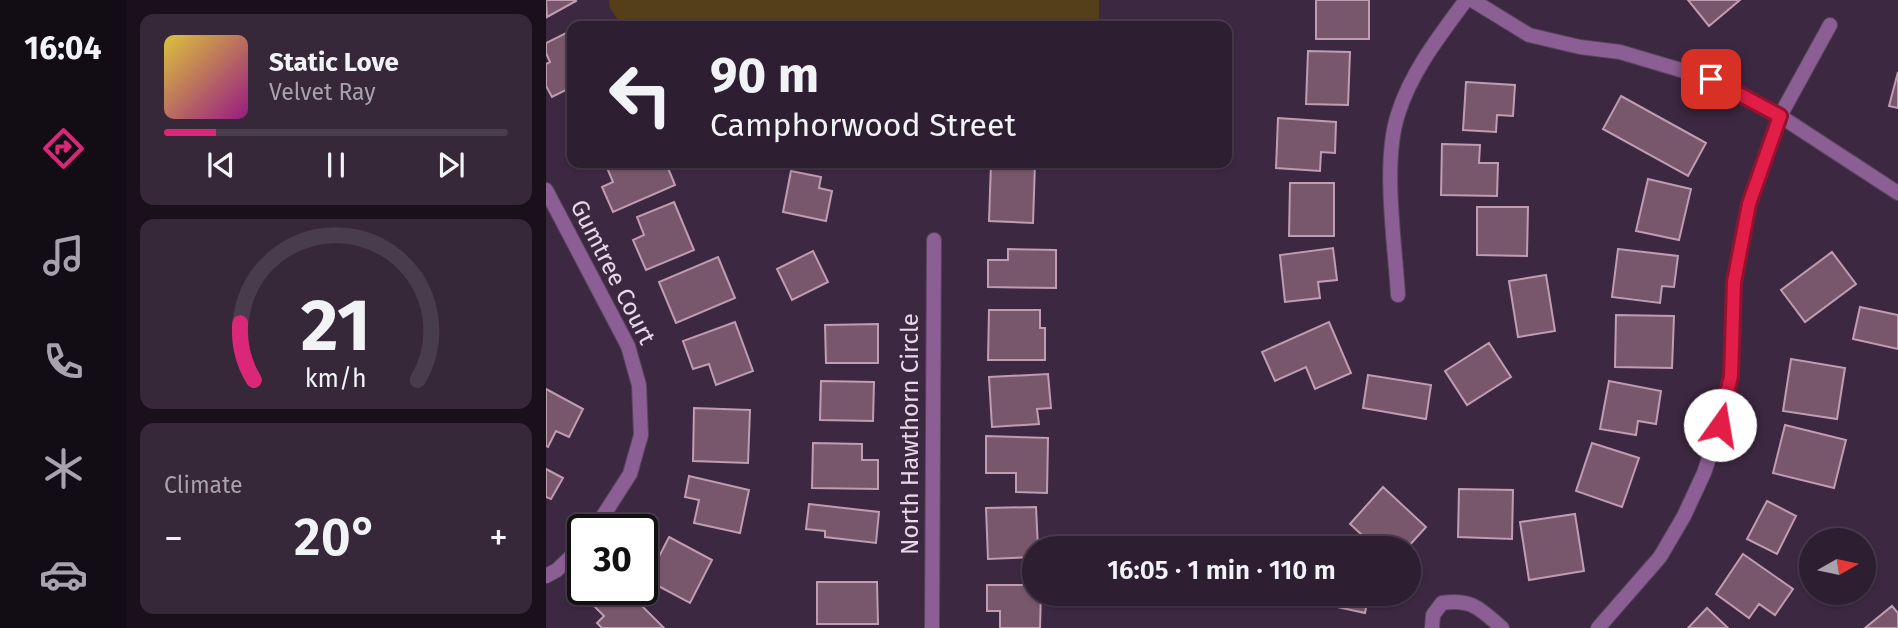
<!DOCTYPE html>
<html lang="en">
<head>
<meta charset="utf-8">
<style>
	:root { --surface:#2e1e31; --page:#362739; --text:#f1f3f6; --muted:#a7a2ab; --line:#493c4d; --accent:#db2777 }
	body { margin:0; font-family:"Fira Sans",sans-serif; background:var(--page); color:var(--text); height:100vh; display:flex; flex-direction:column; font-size:26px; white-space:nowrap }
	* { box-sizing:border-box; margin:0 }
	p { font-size:23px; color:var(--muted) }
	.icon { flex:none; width:38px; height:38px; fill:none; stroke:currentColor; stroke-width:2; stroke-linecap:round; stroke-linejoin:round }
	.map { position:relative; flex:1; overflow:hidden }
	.side { display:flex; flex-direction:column; gap:14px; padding:14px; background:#19101b; width:420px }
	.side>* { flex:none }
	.banner { position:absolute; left:21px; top:21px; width:665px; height:147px; border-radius:14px; box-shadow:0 2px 5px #0004,0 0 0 2px var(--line); background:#2e1e31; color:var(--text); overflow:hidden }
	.needle { width:46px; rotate:81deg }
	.tools { position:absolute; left:1253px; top:528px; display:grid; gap:14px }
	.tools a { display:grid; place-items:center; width:77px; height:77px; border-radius:50%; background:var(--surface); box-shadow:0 2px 5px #0004,0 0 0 2px var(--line); font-size:35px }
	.speed { position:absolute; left:21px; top:514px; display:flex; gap:14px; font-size:35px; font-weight:700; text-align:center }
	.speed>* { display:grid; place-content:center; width:91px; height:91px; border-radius:50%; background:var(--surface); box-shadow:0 2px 5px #0004,0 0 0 2px var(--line); line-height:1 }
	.speed .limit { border:4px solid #111; border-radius:10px; background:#fff; color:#111 }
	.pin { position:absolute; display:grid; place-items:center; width:60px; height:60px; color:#fff; margin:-30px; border-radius:14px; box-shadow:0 4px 10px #0006 }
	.me { position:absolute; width:77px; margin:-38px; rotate:13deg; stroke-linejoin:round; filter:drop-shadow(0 0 5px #0008) }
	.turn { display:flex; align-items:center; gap:24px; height:147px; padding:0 28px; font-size:32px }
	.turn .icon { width:91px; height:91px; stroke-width:2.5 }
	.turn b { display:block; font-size:49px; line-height:60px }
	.big { font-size:52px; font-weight:600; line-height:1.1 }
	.side .card { flex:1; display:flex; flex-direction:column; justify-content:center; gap:10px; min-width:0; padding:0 24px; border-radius:14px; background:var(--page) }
	.side .dial { align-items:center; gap:0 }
	.dial svg { height:182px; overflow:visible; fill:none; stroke:var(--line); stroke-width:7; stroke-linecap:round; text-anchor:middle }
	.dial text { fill:var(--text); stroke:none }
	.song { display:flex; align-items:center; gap:21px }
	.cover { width:84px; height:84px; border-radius:10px; background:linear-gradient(135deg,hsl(50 70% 55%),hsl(310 70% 35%)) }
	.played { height:7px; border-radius:4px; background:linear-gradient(90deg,var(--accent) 15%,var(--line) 15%) }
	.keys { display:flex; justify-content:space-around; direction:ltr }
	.heat { display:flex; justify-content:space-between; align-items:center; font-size:38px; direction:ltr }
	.trip { position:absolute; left:476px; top:536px; width:399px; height:70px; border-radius:35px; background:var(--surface); box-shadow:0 2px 5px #0004,0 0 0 2px var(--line); font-weight:600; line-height:70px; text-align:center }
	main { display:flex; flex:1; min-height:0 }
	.dock { display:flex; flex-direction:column; width:126px; justify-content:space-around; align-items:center; background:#120c14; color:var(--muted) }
	.dock .icon { width:49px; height:49px }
	.dock .selected { color:var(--accent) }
	.dock b { font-size:32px; color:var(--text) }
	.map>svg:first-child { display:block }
</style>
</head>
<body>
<main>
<nav class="dock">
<b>16:04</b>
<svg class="icon selected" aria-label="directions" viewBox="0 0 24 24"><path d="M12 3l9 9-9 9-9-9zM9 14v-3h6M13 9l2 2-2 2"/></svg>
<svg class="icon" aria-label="music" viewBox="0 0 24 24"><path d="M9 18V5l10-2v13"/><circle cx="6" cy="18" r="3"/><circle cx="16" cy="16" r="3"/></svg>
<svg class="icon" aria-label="phone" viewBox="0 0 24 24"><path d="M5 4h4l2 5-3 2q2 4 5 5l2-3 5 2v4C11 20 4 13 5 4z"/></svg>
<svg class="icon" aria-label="climate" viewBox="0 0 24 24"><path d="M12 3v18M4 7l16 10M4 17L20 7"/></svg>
<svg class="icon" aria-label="car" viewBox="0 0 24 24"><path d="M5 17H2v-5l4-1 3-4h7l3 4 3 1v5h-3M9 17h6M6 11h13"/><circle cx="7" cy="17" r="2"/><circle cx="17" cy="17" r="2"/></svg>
</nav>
<section class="side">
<div class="card">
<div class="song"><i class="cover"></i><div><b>Static Love</b><p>Velvet Ray</p></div></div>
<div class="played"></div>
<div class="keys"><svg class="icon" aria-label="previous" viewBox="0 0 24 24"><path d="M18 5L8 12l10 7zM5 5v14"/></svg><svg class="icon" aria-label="pause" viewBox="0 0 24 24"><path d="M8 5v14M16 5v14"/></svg><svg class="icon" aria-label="next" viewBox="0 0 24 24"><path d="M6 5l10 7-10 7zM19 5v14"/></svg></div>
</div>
<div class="card dial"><svg viewBox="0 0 100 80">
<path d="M14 69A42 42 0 1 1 86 69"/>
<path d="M14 69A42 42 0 0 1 8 44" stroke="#db2777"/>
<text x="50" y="56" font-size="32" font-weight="700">21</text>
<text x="50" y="72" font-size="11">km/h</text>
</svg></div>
<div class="card"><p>Climate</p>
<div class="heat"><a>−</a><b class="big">20°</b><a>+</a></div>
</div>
</section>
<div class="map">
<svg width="1352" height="628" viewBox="0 0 1352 628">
	<rect width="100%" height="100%" fill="#3d2841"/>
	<!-- green -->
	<path fill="#543f18" d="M63,0H553V26H76L64,8Z"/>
	<!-- building -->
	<path fill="#78576c" stroke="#bf9cb2" stroke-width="2" d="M0,0H29L30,1L1,17Z
		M770,0H823V39H770Z
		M1142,0H1194L1163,26Z
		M26,30V87L6,97L0,86V64L4,62L0,53V43Z
		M762,51L804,52L802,105L760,104Z
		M1352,72V108L1343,106Z
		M920,82L969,85L967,116L951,115L950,132L917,130Z
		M1075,96L1160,143L1142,176L1057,129Z
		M732,118L790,122L789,153L775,152L774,171L730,168Z
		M896,144L934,145L933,163H952L951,196L895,195Z
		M59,163H120L129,185L67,212L56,187L67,182Z
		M445,163H489L487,223L443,221Z
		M245,171L275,177L273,188L286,191L280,221L237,212Z
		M1102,179L1145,189L1133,240L1090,231Z
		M744,183H788V236H743Z
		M128,202L148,250L100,270L87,240L98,235L91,217Z
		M931,207H982L981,256L931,255Z
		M787,248L791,280L772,282L774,298L739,302L734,255Z
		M462,249L510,250V288L442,287V260H462Z
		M1072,249L1132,256L1128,287L1116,286L1114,303L1066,297Z
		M267,251L282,282L246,300L231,269Z
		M1286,252L1310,284L1259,322L1235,290Z
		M172,257L189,298L130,323L113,282Z
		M1000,275L1009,331L972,337L963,281Z
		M1314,307L1352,315V349L1307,339Z
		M443,310H494V328H499V360H442Z
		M1070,315L1128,316L1126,368L1069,367Z
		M189,322L207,371L170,385L163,364L147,369L137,341Z
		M783,322L805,373L769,389L760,367L729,381L716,352Z
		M332,324V363H280L279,325Z
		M943,343L965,377L921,405L899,371Z
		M1245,359L1299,368L1291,419L1237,411Z
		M502,374L505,408L491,409L493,424L446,427L443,377Z
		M822,375L885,385L880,419L817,408Z
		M275,381L328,382L327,421L274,420Z
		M1063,381L1115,391L1110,424L1092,421L1090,435L1054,429Z
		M0,389L37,409L23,437L10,431L2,447L0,446Z
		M148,408L204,410L202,463L147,461Z
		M1239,425L1300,440L1288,488L1227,473Z
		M440,436L502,438L501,493L470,492V473H440Z
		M267,443L316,444V460H332V489L266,488Z
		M1046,443L1093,458L1076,507L1030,491Z
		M0,469L17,478L5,499L0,497Z
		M143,476L203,490L194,533L148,523L153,500L139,497Z
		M837,487L880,527L861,548H830L804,524Z
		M913,489L967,490L966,539L912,537Z
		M1221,501L1250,516L1231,554L1201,539Z
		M263,504L333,512L330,543L279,537V531L260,529Z
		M490,507L492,548H488V557L442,559L440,508Z
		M1029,514L1038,571L983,580L974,522Z
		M123,537L166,560L144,603L101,580Z
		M1197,554L1247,589L1229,615L1213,604L1203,618L1170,594Z
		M271,582H331L332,624H271Z
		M441,585H488V593H495L494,628H454V611H441Z
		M65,590H80L118,628H56L51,623L58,616L48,606Z
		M761,593H823L819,613L759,600Z
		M1346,606L1352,613V628H1319Z
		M1161,608L1182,628H1142Z"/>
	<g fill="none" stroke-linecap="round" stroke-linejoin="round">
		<!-- street casing -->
		<g stroke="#58445c" stroke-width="16">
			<path id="street" d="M926,0L983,35L1034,47L1074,52L1165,79L1234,116L1352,193
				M0,190L82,346L93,385L95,435L84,474L48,530
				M852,295C849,243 836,163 852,114C865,72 894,35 920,0
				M0,576L11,570L37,545
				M386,628L388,240
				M886,628L887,615L896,603C926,598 935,610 956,628
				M1052,628L1114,557L1138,516L1158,473L1174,425L1185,376L1188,282L1203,204L1234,116L1284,25"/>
		</g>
		<!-- street -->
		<use href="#street" stroke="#8b5e94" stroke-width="14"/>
	</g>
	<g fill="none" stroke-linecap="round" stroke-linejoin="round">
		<!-- route casing -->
		<g stroke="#92132f" stroke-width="18">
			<path id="route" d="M1165,79L1234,116L1203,204L1188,282L1185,376L1174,425"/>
		</g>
		<!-- route -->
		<use href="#route" stroke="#e11d48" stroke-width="12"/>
	</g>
	<g text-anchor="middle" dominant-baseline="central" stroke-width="7" stroke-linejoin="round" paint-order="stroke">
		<!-- street labels -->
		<g font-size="24" fill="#e7d9e9" stroke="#3d2841">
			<text transform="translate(67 272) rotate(63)">Gumtree Court</text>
			<text transform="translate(364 434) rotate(-90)">North Hawthorn Circle</text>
		</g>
	</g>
</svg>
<div class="tools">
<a><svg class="needle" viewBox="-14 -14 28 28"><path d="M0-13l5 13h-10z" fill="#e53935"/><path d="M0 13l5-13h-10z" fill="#a7a2ab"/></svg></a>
</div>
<div class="speed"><div class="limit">30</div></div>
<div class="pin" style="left:1165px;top:79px;background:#d93025"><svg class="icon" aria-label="arrive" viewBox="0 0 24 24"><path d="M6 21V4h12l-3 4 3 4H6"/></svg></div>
<svg class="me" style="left:1174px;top:425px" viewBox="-20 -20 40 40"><circle r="19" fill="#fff"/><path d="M0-13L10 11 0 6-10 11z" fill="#e11d48"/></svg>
<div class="trip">16:05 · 1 min · 110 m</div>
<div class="banner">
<div class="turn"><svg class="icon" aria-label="left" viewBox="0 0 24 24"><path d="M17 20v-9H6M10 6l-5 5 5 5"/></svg><div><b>90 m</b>Camphorwood Street</div></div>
</div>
</div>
</main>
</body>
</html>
